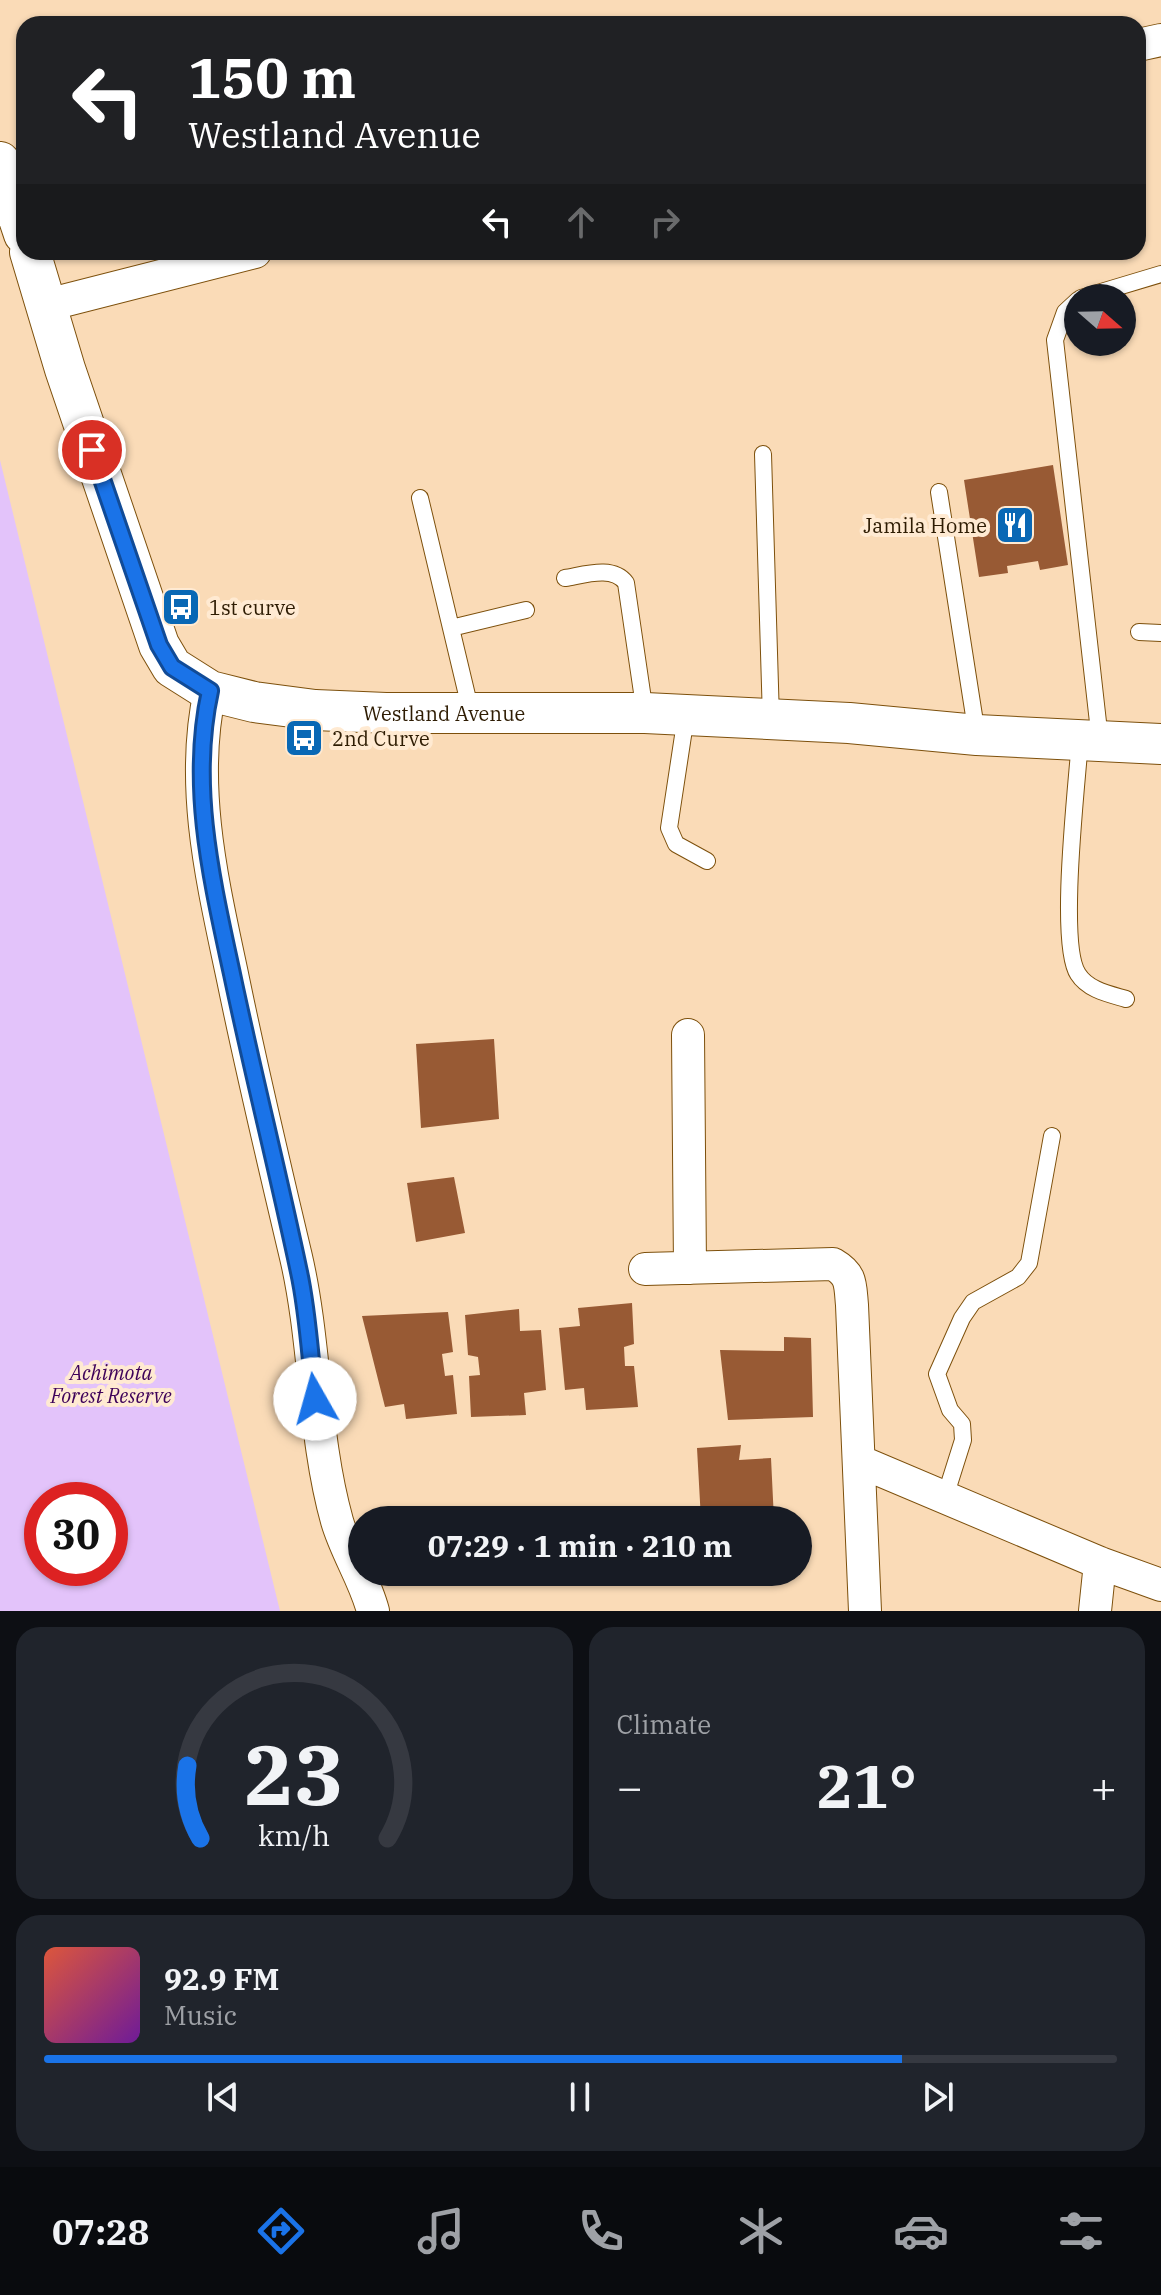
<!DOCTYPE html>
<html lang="en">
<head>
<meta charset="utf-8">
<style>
	:root { --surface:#171b24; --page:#20242c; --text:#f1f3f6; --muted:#9ea1a6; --line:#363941; --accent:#1a73e8 }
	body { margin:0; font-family:"IBM Plex Serif",serif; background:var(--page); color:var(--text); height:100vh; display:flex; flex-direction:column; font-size:30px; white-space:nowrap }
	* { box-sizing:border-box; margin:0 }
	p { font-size:26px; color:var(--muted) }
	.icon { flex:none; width:44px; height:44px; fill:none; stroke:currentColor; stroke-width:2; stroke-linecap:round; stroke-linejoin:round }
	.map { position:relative; height:1611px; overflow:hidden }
	.details { display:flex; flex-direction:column; gap:16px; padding:16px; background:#0d0f14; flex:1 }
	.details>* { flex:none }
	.banner { position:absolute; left:16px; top:16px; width:1130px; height:244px; border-radius:24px; box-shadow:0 2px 6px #0004; background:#202124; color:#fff; overflow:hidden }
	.needle { width:52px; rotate:110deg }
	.controls { position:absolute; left:1064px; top:284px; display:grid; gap:16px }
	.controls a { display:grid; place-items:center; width:72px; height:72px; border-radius:50%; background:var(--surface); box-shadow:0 2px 6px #0004; font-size:40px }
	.speed { position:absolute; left:24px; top:1482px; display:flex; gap:16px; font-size:40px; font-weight:700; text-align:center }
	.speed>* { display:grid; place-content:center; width:104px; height:104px; border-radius:50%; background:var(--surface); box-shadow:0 2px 6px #0004; line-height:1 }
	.speed .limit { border:12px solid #d22; background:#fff; color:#111 }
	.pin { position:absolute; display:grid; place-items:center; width:68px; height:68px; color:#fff; margin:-34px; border:4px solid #fff; border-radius:50%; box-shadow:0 2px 8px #0007 }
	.me { position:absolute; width:88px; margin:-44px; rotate:353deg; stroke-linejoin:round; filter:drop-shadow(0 0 6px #0008) }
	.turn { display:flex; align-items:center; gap:28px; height:168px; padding:0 40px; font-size:36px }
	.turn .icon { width:104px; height:104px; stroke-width:2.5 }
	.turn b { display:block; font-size:56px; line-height:68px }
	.lanes { display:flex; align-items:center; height:76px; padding:0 40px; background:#0003; justify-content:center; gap:40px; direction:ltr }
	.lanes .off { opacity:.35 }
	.big { font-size:60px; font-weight:700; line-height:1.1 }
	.details .card { flex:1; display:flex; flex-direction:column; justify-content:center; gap:12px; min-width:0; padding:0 28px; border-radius:24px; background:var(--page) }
	.details .dial { align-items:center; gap:0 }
	.dial svg { height:208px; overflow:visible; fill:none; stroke:var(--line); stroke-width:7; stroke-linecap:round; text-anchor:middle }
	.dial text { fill:var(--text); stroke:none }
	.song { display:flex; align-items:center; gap:24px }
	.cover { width:96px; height:96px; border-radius:12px; background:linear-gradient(135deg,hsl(10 70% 55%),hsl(280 70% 35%)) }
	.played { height:8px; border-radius:4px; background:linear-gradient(90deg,var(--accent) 80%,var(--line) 80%) }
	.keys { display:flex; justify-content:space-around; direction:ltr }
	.heat { display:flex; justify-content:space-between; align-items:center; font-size:44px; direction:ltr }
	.details .tiles { flex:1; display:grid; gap:16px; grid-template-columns:1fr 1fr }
	.card:last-child { grid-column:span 2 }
	.trip { position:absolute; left:348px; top:1506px; width:464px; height:80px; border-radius:40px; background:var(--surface); box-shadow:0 2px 6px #0004; font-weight:700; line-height:80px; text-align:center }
	.tab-bar { display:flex; height:128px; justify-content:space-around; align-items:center; background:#090b0e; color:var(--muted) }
	.tab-bar .icon { width:56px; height:56px }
	.tab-bar .current { color:var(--accent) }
	.tab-bar b { font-size:36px; color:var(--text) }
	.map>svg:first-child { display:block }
</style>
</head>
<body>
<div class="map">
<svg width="1161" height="1611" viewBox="0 0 1161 1611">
	<rect width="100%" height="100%" fill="#fadbb7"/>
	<!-- green -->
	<path fill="#e3c3fa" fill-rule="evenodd" d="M0,460L280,1611H0ZM42,1500H110V1568H42Z"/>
	<!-- building -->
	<path fill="#985a34" d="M1053,465L1068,565L1040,570L1038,561L1007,566L1008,573L979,577L964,480Z
		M494,1039L499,1119L421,1128L416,1044Z
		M454,1177L465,1233L416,1242L407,1183Z
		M632,1303L634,1344L624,1347L625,1366H634L638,1407L586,1410L584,1388L565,1390L559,1328L580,1326L578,1308Z
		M519,1309L520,1331L541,1330L546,1390L524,1393L526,1415L471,1417L469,1376L480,1375L478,1357L468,1355L465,1315Z
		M448,1312L453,1352L442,1354L445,1376L453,1375L457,1414L406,1419L404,1404L385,1407L362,1316Z
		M784,1337L811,1338L813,1417L728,1420L720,1350L784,1351Z
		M741,1445L739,1460L771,1458L774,1520H701L697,1448Z"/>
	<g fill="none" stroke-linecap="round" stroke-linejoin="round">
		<!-- service casing -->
		<g stroke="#7d500c" stroke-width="18">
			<path id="service" d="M1081,298L1161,274
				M1078,300L1065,312L1055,340L1100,740
				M763,454L771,719
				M939,492L977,735
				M420,498L471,712
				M565,578C584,575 613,565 626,583L645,713
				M451,628L526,610
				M1139,632L1161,633
				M686,716L669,828L676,844L707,861
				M1080,740C1077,784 1058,944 1078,974C1088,990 1109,994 1126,999
				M945,1497L963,1440L962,1424L950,1410L937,1374L962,1318L973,1302L1018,1277L1029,1263L1052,1136"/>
		</g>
		<!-- minor casing -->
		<g stroke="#7d500c" stroke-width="34">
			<path id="minor" d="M1138,45L1161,40
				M47,305L255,252
				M210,691C189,787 213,884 233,979C252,1072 274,1164 296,1257C316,1343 313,1435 337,1521C346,1552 365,1580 373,1611
				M688,1035L690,1268
				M645,1269L833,1264C852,1275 850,1284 852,1305L865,1611
				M861,1462L1100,1563L1161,1585
				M1095,1611L1100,1563"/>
		</g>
		<!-- tertiary casing -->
		<g stroke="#7d500c" stroke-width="42">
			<g id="tertiary">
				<path d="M0,162L24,234"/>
				<path id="s1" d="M30,252L65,369L159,645L172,667L210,691L254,702L315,710L386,713H645L849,723L977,735L1161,744"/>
			</g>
		</g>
		<!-- service -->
		<use href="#service" stroke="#fff" stroke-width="16"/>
		<!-- minor -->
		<use href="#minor" stroke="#fff" stroke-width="32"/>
		<!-- tertiary -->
		<use href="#tertiary" stroke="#fff" stroke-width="40"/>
	</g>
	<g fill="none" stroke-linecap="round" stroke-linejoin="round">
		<!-- route casing -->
		<g stroke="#114b97" stroke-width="20">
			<path id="route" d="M92,450L159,645L172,667L210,691C189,786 212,881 232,974C253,1074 278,1172 299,1272C308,1313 310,1357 315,1399"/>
		</g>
		<!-- route -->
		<use href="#route" stroke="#1a73e8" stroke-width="14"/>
	</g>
	<!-- icons -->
	<defs>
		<g id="restaurant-square" transform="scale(2)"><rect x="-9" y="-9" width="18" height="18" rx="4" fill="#0968b5" stroke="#ffead2"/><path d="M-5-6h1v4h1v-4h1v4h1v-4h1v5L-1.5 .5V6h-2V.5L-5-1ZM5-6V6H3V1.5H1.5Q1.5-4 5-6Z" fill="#fff"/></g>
		<g id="bus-square" transform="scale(2)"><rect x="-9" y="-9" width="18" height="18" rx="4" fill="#0968b5" stroke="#ffead2"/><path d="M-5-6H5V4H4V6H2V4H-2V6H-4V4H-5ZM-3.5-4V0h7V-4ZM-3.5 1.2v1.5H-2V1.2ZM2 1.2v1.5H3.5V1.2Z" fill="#fff"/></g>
	</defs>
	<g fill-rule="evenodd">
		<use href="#restaurant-square" x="1015" y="525"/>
		<use href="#bus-square" x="181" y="607"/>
		<use href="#bus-square" x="304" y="738"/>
	</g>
	<g text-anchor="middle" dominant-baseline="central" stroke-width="8" stroke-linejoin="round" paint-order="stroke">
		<!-- poi labels -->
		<g font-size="20" fill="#2e1c03" stroke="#ffead2" text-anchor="start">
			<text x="987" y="525" text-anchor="end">Jamila Home</text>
			<text x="209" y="607">1st curve</text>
			<text x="332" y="738">2nd Curve</text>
		</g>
		<!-- street labels -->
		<g font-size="20" fill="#2e1c03" stroke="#ffead2">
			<text stroke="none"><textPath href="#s1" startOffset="720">Westland Avenue</textPath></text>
		</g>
		<!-- park labels -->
		<g font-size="20" font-style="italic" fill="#3e0259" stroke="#ffead2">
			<text x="111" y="1372">Achimota<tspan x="111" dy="23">Forest Reserve</tspan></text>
		</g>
	</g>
</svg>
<div class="controls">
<a><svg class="needle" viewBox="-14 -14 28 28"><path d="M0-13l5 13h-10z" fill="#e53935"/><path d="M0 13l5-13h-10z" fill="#9ea1a6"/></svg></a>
</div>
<div class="speed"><div class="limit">30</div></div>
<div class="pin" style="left:92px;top:450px;background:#d93025"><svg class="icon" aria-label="arrive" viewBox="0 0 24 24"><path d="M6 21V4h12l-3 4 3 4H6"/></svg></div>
<svg class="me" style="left:315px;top:1399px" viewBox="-20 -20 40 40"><circle r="19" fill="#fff"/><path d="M0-13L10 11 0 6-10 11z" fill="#1a73e8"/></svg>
<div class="trip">07:29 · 1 min · 210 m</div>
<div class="banner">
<div class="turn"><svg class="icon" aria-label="left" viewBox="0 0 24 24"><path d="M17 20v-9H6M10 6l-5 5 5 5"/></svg><div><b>150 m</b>Westland Avenue</div></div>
<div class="lanes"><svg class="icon" aria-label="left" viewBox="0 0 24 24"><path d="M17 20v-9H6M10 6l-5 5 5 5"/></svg><svg class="icon off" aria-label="ahead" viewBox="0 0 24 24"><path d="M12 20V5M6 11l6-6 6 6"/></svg><svg class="icon off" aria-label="right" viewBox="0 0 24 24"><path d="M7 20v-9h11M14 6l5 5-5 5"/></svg></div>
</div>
</div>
<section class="details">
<div class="tiles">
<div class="card dial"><svg viewBox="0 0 100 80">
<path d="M14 69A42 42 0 1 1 86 69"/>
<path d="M14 69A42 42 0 0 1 9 41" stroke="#1a73e8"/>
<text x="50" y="56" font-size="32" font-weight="700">23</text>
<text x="50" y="72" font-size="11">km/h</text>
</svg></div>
<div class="card"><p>Climate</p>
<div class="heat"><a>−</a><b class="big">21°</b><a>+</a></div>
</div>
<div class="card">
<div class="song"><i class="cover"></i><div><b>92.9 FM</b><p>Music</p></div></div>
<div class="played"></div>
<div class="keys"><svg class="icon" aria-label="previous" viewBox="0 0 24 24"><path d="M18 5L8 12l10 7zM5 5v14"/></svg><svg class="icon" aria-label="pause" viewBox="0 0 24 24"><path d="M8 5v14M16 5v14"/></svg><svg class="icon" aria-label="next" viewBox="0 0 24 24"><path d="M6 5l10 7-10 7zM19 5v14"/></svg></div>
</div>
</div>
</section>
<nav class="tab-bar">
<b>07:28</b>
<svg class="icon current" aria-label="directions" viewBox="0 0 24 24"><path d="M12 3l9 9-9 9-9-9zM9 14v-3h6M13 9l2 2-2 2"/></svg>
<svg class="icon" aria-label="music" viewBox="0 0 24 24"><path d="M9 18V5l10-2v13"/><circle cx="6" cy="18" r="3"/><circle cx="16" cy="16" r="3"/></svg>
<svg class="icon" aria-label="phone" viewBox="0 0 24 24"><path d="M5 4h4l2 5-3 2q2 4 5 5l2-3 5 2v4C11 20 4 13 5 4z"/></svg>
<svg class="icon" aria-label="climate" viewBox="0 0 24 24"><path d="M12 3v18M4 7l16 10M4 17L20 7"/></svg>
<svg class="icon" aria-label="car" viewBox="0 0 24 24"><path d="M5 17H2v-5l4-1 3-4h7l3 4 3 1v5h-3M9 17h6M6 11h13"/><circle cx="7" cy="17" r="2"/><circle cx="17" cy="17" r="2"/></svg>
<svg class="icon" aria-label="filters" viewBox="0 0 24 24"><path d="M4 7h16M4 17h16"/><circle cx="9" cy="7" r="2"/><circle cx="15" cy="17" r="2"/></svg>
</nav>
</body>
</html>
